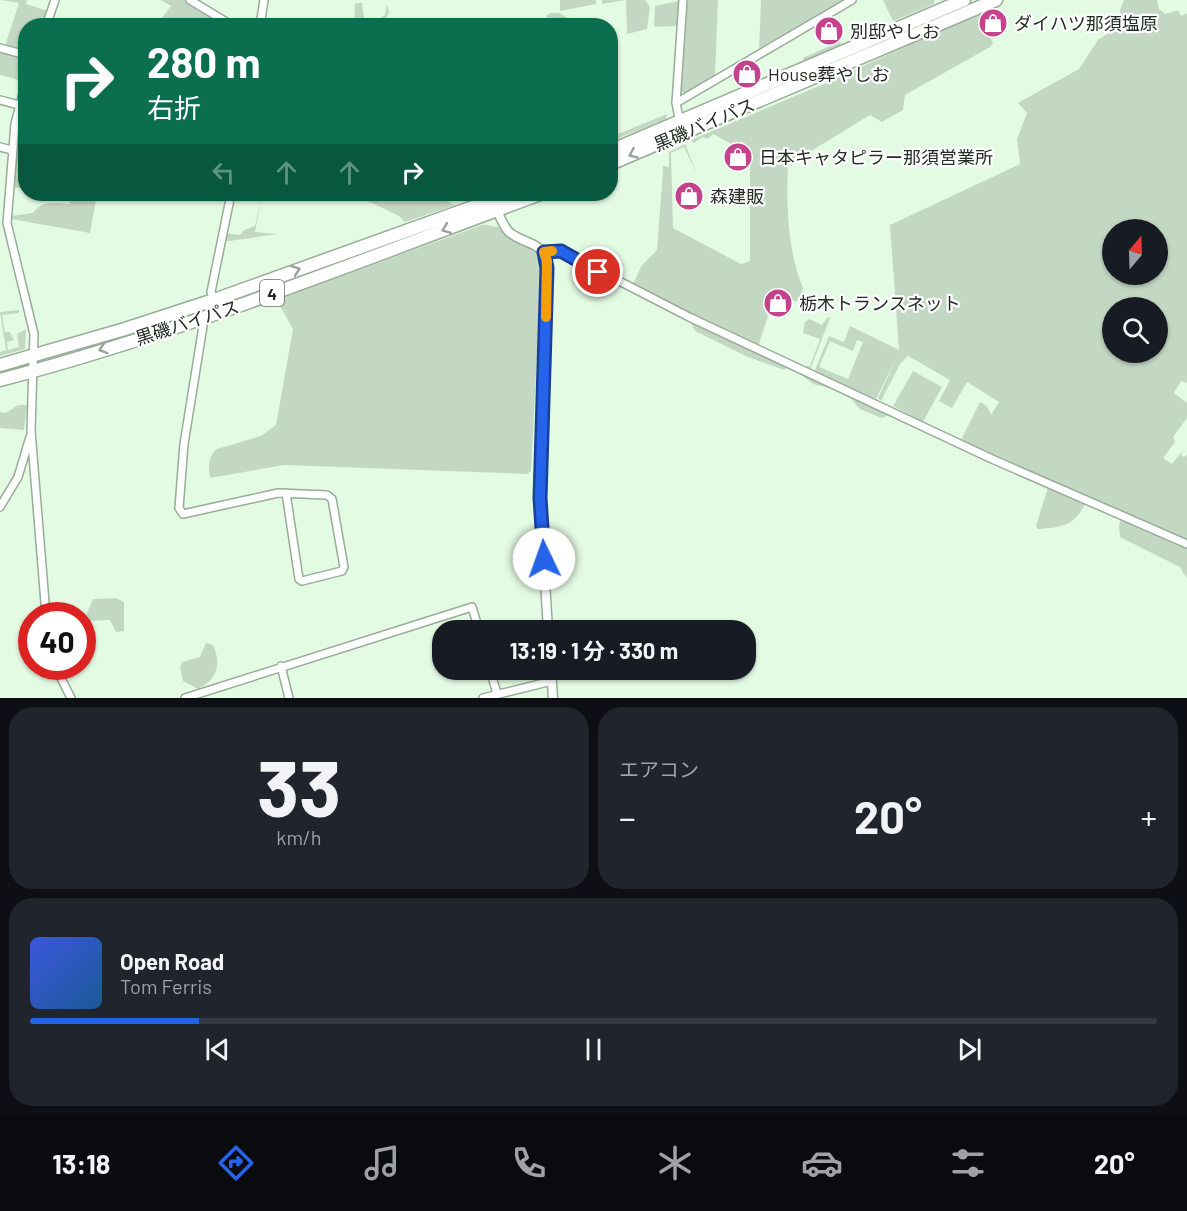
<!DOCTYPE html>
<html lang="ja">
<head>
<meta charset="utf-8">
<style>
	:root { --surface:#171b24; --page:#20242c; --text:#f1f3f6; --muted:#9ea1a6; --line:#363941; --accent:#2563eb }
	body { margin:0; font-family:Barlow,"Noto Sans JP",sans-serif; background:var(--page); color:var(--text); height:100vh; display:flex; flex-direction:column; font-size:22px; white-space:nowrap }
	* { box-sizing:border-box; margin:0 }
	p { font-size:20px; color:var(--muted) }
	.icon { flex:none; width:33px; height:33px; fill:none; stroke:currentColor; stroke-width:2; stroke-linecap:round; stroke-linejoin:round }
	.map { position:relative; height:698px; overflow:hidden }
	.sheet { display:flex; flex-direction:column; gap:9px; padding:9px; background:#0d0f14; flex:1 }
	.sheet>* { flex:none }
	.hud { position:absolute; left:18px; top:18px; width:600px; height:183px; border-radius:24px; box-shadow:0 2px 4px #0004; background:#0b6e4f; color:#fff; overflow:hidden }
	.needle { width:39px; rotate:19deg }
	.buttons { position:absolute; left:1102px; top:219px; display:grid; gap:12px }
	.buttons a { display:grid; place-items:center; width:66px; height:66px; border-radius:50%; background:var(--surface); box-shadow:0 2px 4px #0004; font-size:30px }
	.speed { position:absolute; left:18px; top:602px; display:flex; gap:12px; font-size:30px; font-weight:700; text-align:center }
	.speed>* { display:grid; place-content:center; width:78px; height:78px; border-radius:50%; background:var(--surface); box-shadow:0 2px 4px #0004; line-height:1 }
	.speed .limit { border:9px solid #d22; background:#fff; color:#111 }
	.pin { position:absolute; display:grid; place-items:center; width:51px; height:51px; color:#fff; margin:-26px; border:3px solid #fff; border-radius:50%; box-shadow:0 2px 6px #0007 }
	.me { position:absolute; width:66px; margin:-33px; rotate:357deg; stroke-linejoin:round; filter:drop-shadow(0 0 4px #0008) }
	.turn { display:flex; align-items:center; gap:21px; height:126px; padding:0 30px; font-size:27px }
	.turn .icon { width:78px; height:78px; stroke-width:2.5 }
	.turn b { display:block; font-size:42px; line-height:51px }
	.lanes { display:flex; align-items:center; height:57px; padding:0 30px; background:#0003; justify-content:center; gap:30px; direction:ltr }
	.lanes .off { opacity:.35 }
	.big { font-size:45px; font-weight:700; line-height:1.1 }
	.sheet .tile { flex:1; display:flex; flex-direction:column; justify-content:center; gap:9px; min-width:0; padding:0 21px; border-radius:24px; background:var(--page) }
	.sheet .dial { align-items:center; gap:0 }
	.dial b { font-size:78px; line-height:1 }
	.song { display:flex; align-items:center; gap:18px }
	.cover { width:72px; height:72px; border-radius:9px; background:linear-gradient(135deg,hsl(230 70% 55%),hsl(210 70% 35%)) }
	.played { height:6px; border-radius:3px; background:linear-gradient(90deg,var(--accent) 15%,var(--line) 15%) }
	.keys { display:flex; justify-content:space-around; direction:ltr }
	.heat { display:flex; justify-content:space-between; align-items:center; font-size:33px; direction:ltr }
	.sheet .tiles { flex:1; display:grid; gap:9px; grid-template-columns:1fr 1fr }
	.tile:last-child { grid-column:span 2 }
	.trip { position:absolute; left:432px; top:620px; width:324px; height:60px; border-radius:24px; background:var(--surface); box-shadow:0 2px 4px #0004; font-weight:700; line-height:60px; text-align:center }
	.tabs { display:flex; height:96px; justify-content:space-around; align-items:center; background:#090b0e; color:var(--muted) }
	.tabs .icon { width:42px; height:42px }
	.tabs .active { color:var(--accent) }
	.tabs b { font-size:27px; color:var(--text) }
	.map>svg:first-child { display:block }
</style>
</head>
<body>
<div class="map">
<svg width="1187" height="698" viewBox="0 0 1187 698">
	<rect width="100%" height="100%" fill="#e4fbe3"/>
	<!-- green -->
	<path fill="#c3d8c3" fill-rule="evenodd" d="M0,0H27L26,4L48,11L42,25L26,26L25,52L5,46L19,3Z
		M161,0H186L229,25L163,26L158,23L171,6Z
		M560,0H596V4L560,11Z
		M602,0H645L650,7L647,29L627,34L626,0L602,4Z
		M686,0H718L715,75L687,94L682,92L680,87Z
		M761,0H844L759,50Z
		M883,0H934V4L893,21Z
		M1124,0H1157L1159,9L1165,14L1178,10L1181,16L1187,13V383L1181,381L1174,393L1187,403V418L1173,437L1175,442L1163,458L1172,464L1183,450L1181,455L1184,457L1187,454V579L1180,567L1120,537L1119,525L1123,512L1089,496C1076,524 1069,527 1038,529L1036,526L1050,481L961,440L980,402L987,406L991,415L999,402L967,382L952,408L939,401L950,380L908,356L900,364L881,401L878,398L899,353L876,399L857,391V395L889,411V415L882,418L860,409L845,392L813,384L795,370L813,375L829,336L844,342L850,326L899,350L890,225L1020,164L1017,139L1027,113L1018,103L1079,69L1098,40L1122,24L1120,10ZM1113,230H1158V274H1113ZM1113,308H1158V352H1113ZM857,340L863,342L848,379L819,367L830,341L853,351Z
		M679,1L677,26L654,27L655,6Z
		M355,3H362L364,18L379,19L385,15L387,4L389,12L384,23L363,26L354,22Z
		M550,13H559L568,18L569,25H547V15Z
		M976,14H979L993,43L990,47L905,95L903,110L882,122L870,115L788,165C786,205 788,252 803,288L798,301H794L772,293L765,310L768,316L757,350L787,365V368L784,370L748,357L695,331L684,310L633,284L642,265L657,250L663,170V166L669,167V152L685,144L697,174L684,147L671,153L673,228L741,264L750,261V154L713,134L708,139L703,137L694,143L691,140L826,83Z
		M833,16L841,45L804,61L803,58L834,44L833,41L837,37L831,22L822,26L821,23Z
		M0,51L25,59L22,81L0,75Z
		M667,114L666,119L611,141V137Z
		M16,151L25,152V189L13,187Z
		M72,194H97L90,233L11,219V216L33,213C42,200 54,203 69,204Z
		M262,194L255,232L278,234L222,242L224,233L240,235L244,230L255,226Z
		M353,194H434L455,205L405,222L399,216Z
		M482,225C503,224 530,243 542,259L531,471L527,474L284,465L210,478C208,467 208,456 217,449L261,436L276,425L293,329L279,304L282,298Z
		M19,310V313L2,315L5,332H10L14,340L7,342L8,350L19,347L17,334L26,329L25,349L0,356V352L6,350L0,312Z
		M828,317L830,318L810,370L802,366H810L820,339L803,333L805,322L809,319L822,325Z
		M913,371L942,387L923,422L893,406Z
		M18,405H27L24,430L0,428V412L6,413Z
		M116,598L124,602V631L116,632L110,620L88,621L86,615L93,599Z
		M206,643L213,645C222,664 217,680 198,689L183,681L180,668L182,662L200,657Z"/>
	<g fill="none" stroke-linecap="round" stroke-linejoin="round">
		<!-- minor casing -->
		<g stroke="#97ad97" stroke-width="10">
			<path id="minor" d="M190,0L233,26
				M46,26L55,0
				M260,26L264,0
				M0,48L26,55
				M26,82L15,124L7,223L34,334L31,431L46,615
				M0,100L19,105
				M676,103L852,0
				M680,123L676,103L683,0
				M0,147L12,150
				M544,252L561,251L689,317L992,459L1187,544
				M214,300L211,292L231,194
				M200,318L203,326L184,444L179,508L183,514L278,493L327,495L332,499L344,567L342,571L302,581L299,579L286,493
				M0,507L18,477L30,437
				M55,666L71,698
				M281,666L289,698
				M490,669L497,694
				M185,698L472,607L479,630
				M483,698L552,681"/>
		</g>
		<!-- tertiary casing -->
		<g stroke="#97ad97" stroke-width="11">
			<path id="tertiary" d="M495,205C499,214 502,225 509,232C523,244 541,241 547,261L540,498L548,630
				M551,669L553,698"/>
		</g>
		<!-- trunk casing -->
		<g stroke="#97ad97" stroke-width="15">
			<path id="trunk" d="M610,151L964,0
				M610,164L996,0
				M0,365L125,329L214,300L509,194
				M0,380C184,332 362,260 540,194"/>
		</g>
		<!-- minor -->
		<use href="#minor" stroke="#fff" stroke-width="7"/>
		<!-- tertiary -->
		<use href="#tertiary" stroke="#fff" stroke-width="8"/>
		<!-- trunk -->
		<use href="#trunk" stroke="#fff" stroke-width="12"/>
	</g>
	<!-- one-way arrows -->
	<defs><path id="oneway-chevron" d="M-2-3.5L2.5 0L-2 3.5" fill="none" stroke-width="1.6" stroke-linecap="round" stroke-linejoin="round" transform="scale(1.5)"/></defs>
	<g stroke="#9ca09c">
		<use href="#oneway-chevron" transform="translate(633 154) rotate(157)"/>
		<use href="#oneway-chevron" transform="translate(446 229) rotate(159)"/>
		<use href="#oneway-chevron" transform="translate(296 270) rotate(-20)"/>
		<use href="#oneway-chevron" transform="translate(103 349) rotate(162)"/>
	</g>
	<g fill="none" stroke-linecap="round" stroke-linejoin="round">
		<!-- route casing -->
		<g stroke="#184099" stroke-width="15">
			<path id="route" d="M544,559L540,498L547,268L544,252L561,251L598,272"/>
		</g>
		<!-- route -->
		<use href="#route" stroke="#2563eb" stroke-width="10"/>
		<!-- slow -->
		<path stroke="#f59e0b" stroke-width="10" d="M546,317L547,261L544,252L552,251"/>
	</g>
	<!-- icons -->
	<defs>
		<g id="shop-disc" transform="scale(1.5)"><circle r="9.5" fill="#c5438c" stroke="#fff"/><path d="M-5-2.5h2.3a2.7 3.5 0 0 1 5.4 0H5L5.5 6h-11ZM-1.5-2.5h3a1.5 2.3 0 0 0-3 0Z" fill="#fff"/></g>
	</defs>
	<g fill-rule="evenodd">
		<use href="#shop-disc" x="993" y="23"/>
		<use href="#shop-disc" x="829" y="31"/>
		<use href="#shop-disc" x="747" y="74"/>
		<use href="#shop-disc" x="738" y="157"/>
		<use href="#shop-disc" x="689" y="196"/>
		<use href="#shop-disc" x="778" y="303"/>
	</g>
	<g text-anchor="middle" dominant-baseline="central" stroke-width="4.5" stroke-linejoin="round" paint-order="stroke">
		<!-- shield labels -->
		<rect fill="#fff" stroke="#666c66" stroke-width="1.5" x="260" y="280" width="24" height="26" rx="4.5"/>
		<g font-size="16" font-weight="bold" fill="#242d24">
			<text x="272" y="293">4</text>
		</g>
		<!-- poi labels -->
		<g font-size="18" fill="#242d24" stroke="#fff" text-anchor="start">
			<text x="1014" y="23">ダイハツ那須塩原</text>
			<text x="850" y="31">別邸やしお</text>
			<text x="768" y="74">House葬やしお</text>
			<text x="759" y="157">日本キャタピラー那須営業所</text>
			<text x="710" y="196">森建販</text>
			<text x="799" y="303">栃木トランスネット</text>
		</g>
		<!-- street labels -->
		<g font-size="18" fill="#242d24" stroke="#fff">
			<text transform="translate(704 124) rotate(-23)">黒磯バイパス</text>
			<text transform="translate(187 322) rotate(-18)">黒磯バイパス</text>
		</g>
	</g>
</svg>
<div class="buttons">
<a><svg class="needle" viewBox="-14 -14 28 28"><path d="M0-13l5 13h-10z" fill="#e53935"/><path d="M0 13l5-13h-10z" fill="#9ea1a6"/></svg></a>
<a><svg class="icon" aria-label="search" viewBox="0 0 24 24"><circle cx="10" cy="10" r="6"/><path d="M15 15l6 6"/></svg></a>
</div>
<div class="speed"><div class="limit">40</div></div>
<div class="pin" style="left:598px;top:272px;background:#d93025"><svg class="icon" aria-label="arrive" viewBox="0 0 24 24"><path d="M6 21V4h12l-3 4 3 4H6"/></svg></div>
<svg class="me" style="left:544px;top:559px" viewBox="-20 -20 40 40"><circle r="19" fill="#fff"/><path d="M0-13L10 11 0 6-10 11z" fill="#2563eb"/></svg>
<div class="trip">13:19 · 1 分 · 330 m</div>
<div class="hud">
<div class="turn"><svg class="icon" aria-label="right" viewBox="0 0 24 24"><path d="M7 20v-9h11M14 6l5 5-5 5"/></svg><div><b>280 m</b>右折</div></div>
<div class="lanes"><svg class="icon off" aria-label="left" viewBox="0 0 24 24"><path d="M17 20v-9H6M10 6l-5 5 5 5"/></svg><svg class="icon off" aria-label="ahead" viewBox="0 0 24 24"><path d="M12 20V5M6 11l6-6 6 6"/></svg><svg class="icon off" aria-label="ahead" viewBox="0 0 24 24"><path d="M12 20V5M6 11l6-6 6 6"/></svg><svg class="icon" aria-label="right" viewBox="0 0 24 24"><path d="M7 20v-9h11M14 6l5 5-5 5"/></svg></div>
</div>
</div>
<section class="sheet">
<div class="tiles">
<div class="tile dial"><b>33</b><p>km/h</p></div>
<div class="tile"><p>エアコン</p>
<div class="heat"><a>−</a><b class="big">20°</b><a>+</a></div>
</div>
<div class="tile">
<div class="song"><i class="cover"></i><div><b>Open Road</b><p>Tom Ferris</p></div></div>
<div class="played"></div>
<div class="keys"><svg class="icon" aria-label="previous" viewBox="0 0 24 24"><path d="M18 5L8 12l10 7zM5 5v14"/></svg><svg class="icon" aria-label="pause" viewBox="0 0 24 24"><path d="M8 5v14M16 5v14"/></svg><svg class="icon" aria-label="next" viewBox="0 0 24 24"><path d="M6 5l10 7-10 7zM19 5v14"/></svg></div>
</div>
</div>
</section>
<nav class="tabs">
<b>13:18</b>
<svg class="icon active" aria-label="directions" viewBox="0 0 24 24"><path d="M12 3l9 9-9 9-9-9zM9 14v-3h6M13 9l2 2-2 2"/></svg>
<svg class="icon" aria-label="music" viewBox="0 0 24 24"><path d="M9 18V5l10-2v13"/><circle cx="6" cy="18" r="3"/><circle cx="16" cy="16" r="3"/></svg>
<svg class="icon" aria-label="phone" viewBox="0 0 24 24"><path d="M5 4h4l2 5-3 2q2 4 5 5l2-3 5 2v4C11 20 4 13 5 4z"/></svg>
<svg class="icon" aria-label="climate" viewBox="0 0 24 24"><path d="M12 3v18M4 7l16 10M4 17L20 7"/></svg>
<svg class="icon" aria-label="car" viewBox="0 0 24 24"><path d="M5 17H2v-5l4-1 3-4h7l3 4 3 1v5h-3M9 17h6M6 11h13"/><circle cx="7" cy="17" r="2"/><circle cx="17" cy="17" r="2"/></svg>
<svg class="icon" aria-label="filters" viewBox="0 0 24 24"><path d="M4 7h16M4 17h16"/><circle cx="9" cy="7" r="2"/><circle cx="15" cy="17" r="2"/></svg>
<b>20°</b>
</nav>
</body>
</html>
